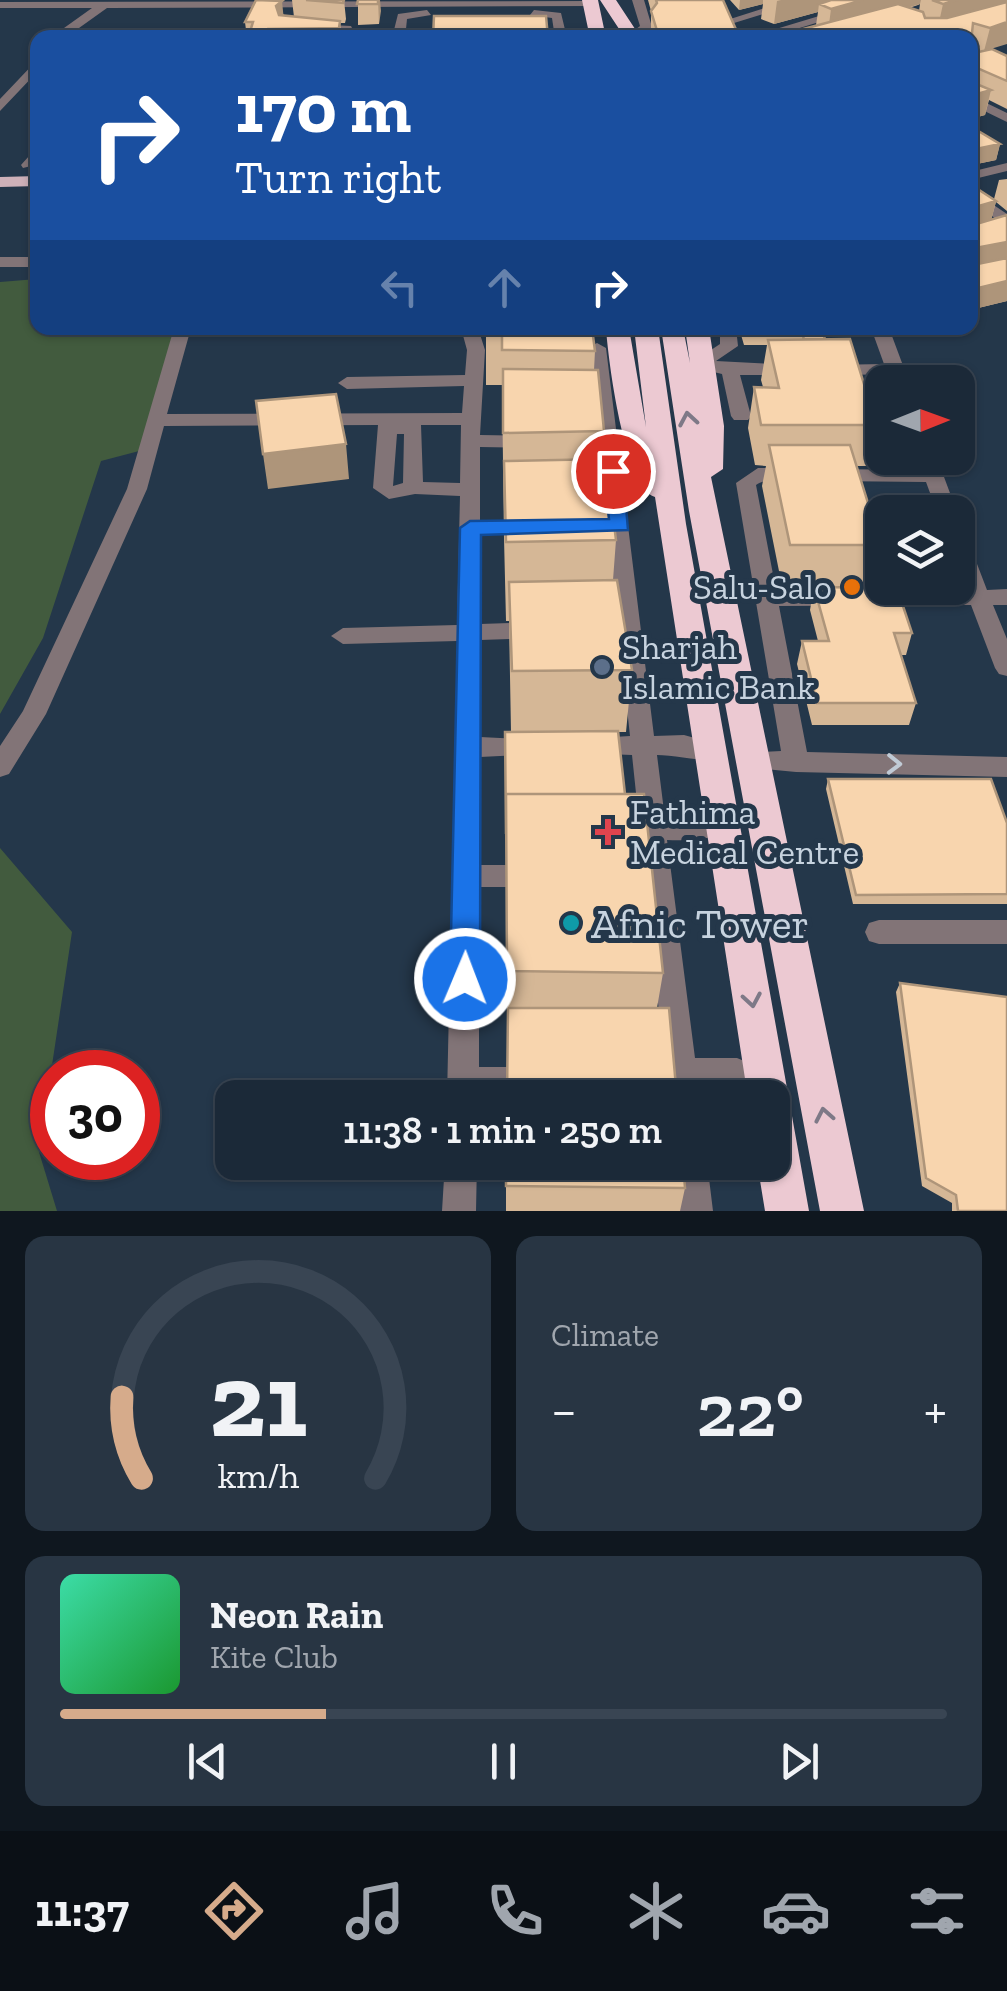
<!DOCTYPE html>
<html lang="en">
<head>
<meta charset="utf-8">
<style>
	:root { --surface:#1b2938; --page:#283543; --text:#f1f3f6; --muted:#a0a6ae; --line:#394553; --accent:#d6ab8b }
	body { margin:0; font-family:"Zilla Slab",serif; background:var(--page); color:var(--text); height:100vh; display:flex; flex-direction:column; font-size:38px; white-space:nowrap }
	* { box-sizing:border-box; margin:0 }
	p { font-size:32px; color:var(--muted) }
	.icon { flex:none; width:55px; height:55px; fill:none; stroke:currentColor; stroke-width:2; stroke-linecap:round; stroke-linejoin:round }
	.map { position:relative; height:1211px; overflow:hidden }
	.sheet { display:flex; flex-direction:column; gap:25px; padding:25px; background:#0f171f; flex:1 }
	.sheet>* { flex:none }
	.guide { position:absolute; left:30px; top:30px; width:948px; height:305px; border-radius:20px; box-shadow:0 2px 8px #0004,0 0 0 2px var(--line); background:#1a4fa0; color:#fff; overflow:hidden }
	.needle { width:65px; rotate:89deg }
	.controls { position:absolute; left:865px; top:365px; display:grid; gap:20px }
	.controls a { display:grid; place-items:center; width:110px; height:110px; border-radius:20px; background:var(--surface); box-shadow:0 2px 8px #0004,0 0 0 2px var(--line); font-size:50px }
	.speed { position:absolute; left:30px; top:1050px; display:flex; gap:20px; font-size:50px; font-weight:700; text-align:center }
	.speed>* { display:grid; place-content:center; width:130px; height:130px; border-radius:50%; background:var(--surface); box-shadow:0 2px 8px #0004,0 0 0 2px var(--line); line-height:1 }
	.speed .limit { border:15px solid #d22; background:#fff; color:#111 }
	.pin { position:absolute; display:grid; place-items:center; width:85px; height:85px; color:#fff; margin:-42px; border:5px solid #fff; border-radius:50%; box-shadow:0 2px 10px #0007 }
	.me { position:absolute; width:110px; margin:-55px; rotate:1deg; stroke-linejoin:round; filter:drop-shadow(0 0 8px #0008) }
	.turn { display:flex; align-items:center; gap:35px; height:210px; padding:0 40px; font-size:45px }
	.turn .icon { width:130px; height:130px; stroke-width:2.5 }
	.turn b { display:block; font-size:70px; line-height:85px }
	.lanes { display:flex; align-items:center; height:95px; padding:0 40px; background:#0003; justify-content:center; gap:50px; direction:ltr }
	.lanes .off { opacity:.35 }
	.big { font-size:75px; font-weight:600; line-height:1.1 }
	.sheet .widget { flex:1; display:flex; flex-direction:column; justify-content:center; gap:15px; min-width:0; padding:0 35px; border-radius:20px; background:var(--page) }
	.sheet .dial { align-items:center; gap:0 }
	.dial svg { height:260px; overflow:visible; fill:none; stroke:var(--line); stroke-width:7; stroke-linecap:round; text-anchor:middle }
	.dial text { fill:var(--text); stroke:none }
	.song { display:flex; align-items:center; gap:30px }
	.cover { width:120px; height:120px; border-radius:15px; background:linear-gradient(135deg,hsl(160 70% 55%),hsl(130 70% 35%)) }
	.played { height:10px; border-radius:5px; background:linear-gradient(90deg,var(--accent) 30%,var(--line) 30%) }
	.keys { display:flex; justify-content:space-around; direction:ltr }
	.heat { display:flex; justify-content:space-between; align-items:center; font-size:55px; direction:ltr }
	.sheet .tiles { flex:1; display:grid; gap:25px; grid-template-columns:1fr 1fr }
	.widget:last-child { grid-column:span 2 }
	.trip { position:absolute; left:215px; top:1080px; width:575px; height:100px; border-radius:20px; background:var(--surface); box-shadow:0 2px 8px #0004,0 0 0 2px var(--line); font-weight:600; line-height:100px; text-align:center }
	.dock { display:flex; height:160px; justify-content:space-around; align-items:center; background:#0b1016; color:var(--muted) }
	.dock .icon { width:70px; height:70px }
	.dock .on { color:var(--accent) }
	.dock b { font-size:45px; color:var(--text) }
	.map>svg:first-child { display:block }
</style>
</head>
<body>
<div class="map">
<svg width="1007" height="1211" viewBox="0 0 1007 1211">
	<rect width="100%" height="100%" fill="#24374a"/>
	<!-- green -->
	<path fill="#425b3e" d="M37,279L38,328H174L143,450L101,461L43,638L0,714V282Z
		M0,848L72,932L39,1152L57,1211H0Z"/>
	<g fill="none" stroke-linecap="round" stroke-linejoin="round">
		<!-- minor -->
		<path fill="#827477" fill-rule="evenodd" d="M632,0H644L652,27L639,38L627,36L640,26Z
			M790,0H808L734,23L724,21Z
			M872,0H891L767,38H746Z
			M591,1L595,6L107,8L65,38H50L92,8H0V2Z
			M427,10L431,15L407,19L406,29H436L442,33L440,36L392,38L398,14Z
			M534,10L561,13L567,38H555L552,18L530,15Z
			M310,24L351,26L357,38H345L343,32L306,31V25Z
			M38,59V71L0,111V99Z
			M970,95L1007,113V122L970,104Z
			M38,146L35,165L23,168L21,165Z
			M1007,163V171L970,180V172Z
			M970,189L1007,214V227L970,200Z
			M0,257H38V267H0Z
			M174,328H191L167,414L462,413L464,386L347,389L338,383L347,377L465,375L467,350L461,328H478L485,350L480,435L533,436L543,442L533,448L480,447V521L532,520L543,527L532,534L480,535V624L540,622L551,630L540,638L480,640V737L541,740L545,747L541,754L480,757L479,865H533L543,868L547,876L543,884L533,887H479V1067H535L546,1072L551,1082L546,1092L535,1097L447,1098L457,641L343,644L331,636L343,628L457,625L460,496L415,494L389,499L373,488L378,425L164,426L147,489L46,714L9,774L0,777V746L23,711L127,489ZM421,425H461L460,483L423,482ZM397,434H404L403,483L393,486Z
			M720,328H736L738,346L716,361L792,365L801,370L792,375H740L751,416L748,420H734L731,416L722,374L697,368L693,362L720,344Z
			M871,328H889L908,379L906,382H892L888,375L823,374V366L829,365L884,364Z
			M597,343L606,348L654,736L684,735L720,745L724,752L720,759C708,763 674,755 657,755L665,819C684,819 716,811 731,816L735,824L731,832C710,839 690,841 667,840L695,1058H737L778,1075L783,1086L778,1097C762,1099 749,1090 732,1088C721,1086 709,1087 698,1087L700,1098H668L632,755L580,753L576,746L580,739L630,736L588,348Z
			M917,458H937L957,512H937L926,482L831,481L821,475L831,469L921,470Z
			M758,468H794L804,474C791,487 771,474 756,485L776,590H965L958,570V536L969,543L987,590L1007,589V605H993L1007,639V676L999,674L995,668L971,605L779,606L807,752L1007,757V777L796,772L745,767L741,760L745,753L781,751L736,483Z
			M879,920H1007V944H879L869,941L865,932L869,923Z
			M445,1162H477L476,1211H442Z
			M675,1162H707L713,1211H679Z"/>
		<!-- major -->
		<path fill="#ceb1b9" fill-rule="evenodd" d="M38,176V186L0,187V177Z"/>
		<!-- highway -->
		<path fill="#ecc9d2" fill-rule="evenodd" d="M582,0H598L606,38H590Z
			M600,0H616L641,38H625Z
			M606,328H629L646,427L634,328H658L686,524L809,1211H765L757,1162H772V1098H748L655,497C624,488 608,358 606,328Z
			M661,328H683L690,363L685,328H709L724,426L723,469L711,477L864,1211H820L689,511Z"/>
	</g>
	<!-- wall -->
	<path fill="#d5b796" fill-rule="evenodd" d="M292,0H344L346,19L345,23H340L342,38H247L245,22L278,1L284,16L294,17Z
		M358,0H380L379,24L358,25Z
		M648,0H723L738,34V38H651V11Z
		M730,0H1007L988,50L1007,56V109L989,100L985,115L970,119V38L816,25L818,12L774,24L761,19L763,4L739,10ZM920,4L919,11L909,8L918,5Z
		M970,134L1000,144L996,160L972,165L970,164Z
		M1007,179V211L996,202L991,220L1007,215V301L970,310V184L994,199L999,180Z
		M486,328H592L595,351L594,370L604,431L602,459L616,540L613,580L632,670L626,732H618L625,794L663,973L657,1008L508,1064L505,732H511L509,621H506L504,538L502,385H486Z
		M739,328H821L825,340L864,384H882V458H918L916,466H857L868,503L882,512V586H782L762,486L766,466L755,465L748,428L754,387H763L761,380L767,345H744Z
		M958,515L969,545L958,581Z
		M814,587L912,633L906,655H901L916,703L909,725H812L797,664L802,641H818L810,610Z
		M828,779L1007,823V904H853L826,789Z
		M900,983L1007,1211H952V1203L922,1186L896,992Z
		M506,1162L685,1188L680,1211H506Z"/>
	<!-- shaded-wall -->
	<path fill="#ae957a" d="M276,0H278V4L282,1L284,21L278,25Z
		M378,0H380L381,11L379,24Z
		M740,0H763V4L739,10Z
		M781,0H859L819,4L818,12L774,24L777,1Z
		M863,0H921L920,4L828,32L831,9Z
		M958,0H1007V4L938,27L943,4Z
		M1007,22V44L984,51L990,28Z
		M991,90L985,115L970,119V96Z
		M1000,144L996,160L972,165L976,149Z
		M996,201L991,221L970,228L972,208Z
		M1007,242V262L970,269L975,248Z
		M1007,281V301L970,310V290Z
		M346,444L349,479L268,489L263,454Z"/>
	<!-- building -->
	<path fill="#f8d5ae" stroke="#ae957a" stroke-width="2.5" d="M256,0L282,1L276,6L279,15L340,21L339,28L268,29L265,38H248L253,22H245Z
		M306,0H344L343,3Z
		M358,0H378V4H357Z
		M656,0H723L738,34H658L651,11L657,3Z
		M831,0H863L831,9L819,4Z
		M932,0H958L943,4Z
		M1007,2V22L990,28L973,23L972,33L960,36L963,38H769L898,4L923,12L925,18H947Z
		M434,16H546L548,38H433Z
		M970,40L972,41L974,53L992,49L1007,56V81L975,67L974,83L991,90L970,96Z
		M980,132L1000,144L976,149L970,146V134Z
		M970,184L996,201L972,208V220L976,224L1007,215V242L975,248L973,265L1007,258V281L970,290Z
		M502,328H592L595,351L502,350Z
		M800,328H821L825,339H804Z
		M850,339L864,384H882V425H761L754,387L779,388L768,340Z
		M503,369L598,370L604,431L503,433Z
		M336,394L346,444L263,454L256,401Z
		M769,445H850L868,503L953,504L957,512H882V545H790Z
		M606,459L616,540L506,542L504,461Z
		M958,515L969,545H958Z
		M617,580L632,670L512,671L509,582Z
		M814,587L897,588L912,633H894L916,703H817L802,641H829Z
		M618,731L625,794H506V834L505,732Z
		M828,779H991L1007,823V894L856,895Z
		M506,794H644L663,973L507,971Z
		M900,983L1007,997V1211H958L956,1195L926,1178Z
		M508,1008H669L677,1098H507Z
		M506,1162H683L685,1188L506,1186Z"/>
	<!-- one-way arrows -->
	<defs><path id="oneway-chevron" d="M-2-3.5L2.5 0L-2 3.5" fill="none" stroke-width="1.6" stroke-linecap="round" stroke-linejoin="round" transform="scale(2.5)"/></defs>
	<g stroke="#7e7987">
		<use href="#oneway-chevron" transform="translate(688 419) rotate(-100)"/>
		<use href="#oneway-chevron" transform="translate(752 1000) rotate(80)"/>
		<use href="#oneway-chevron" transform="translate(824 1115) rotate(-101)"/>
	</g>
	<use stroke="#c0cad5" href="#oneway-chevron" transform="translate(894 764) rotate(1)"/>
	<!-- route -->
	<path fill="#1a73e8" stroke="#114b97" stroke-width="2.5" d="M613,465L623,471L628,530L481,535L480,979L476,988L465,992L455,988L450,979L460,528L470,521L609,519L603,471Z"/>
	<!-- markers -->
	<circle fill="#e8710a" stroke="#24374a" stroke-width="4" cx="852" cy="587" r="10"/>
	<circle fill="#5c6f8a" stroke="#24374a" stroke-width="4" cx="602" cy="667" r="10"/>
	<path fill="#e0444e" stroke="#24374a" stroke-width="4" d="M603 817h10v10h10v10h-10v10h-10v-10h-10v-10h10z"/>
	<circle fill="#0f9aa8" stroke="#24374a" stroke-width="4" cx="571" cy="923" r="10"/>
	<g text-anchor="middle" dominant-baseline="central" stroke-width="10" stroke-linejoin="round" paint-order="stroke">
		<!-- poi labels -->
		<g font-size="35" fill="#c7d3df" stroke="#24374a" text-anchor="start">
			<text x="832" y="587" text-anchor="end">Salu-Salo</text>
			<text x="622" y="647">Sharjah<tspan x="622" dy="40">Islamic Bank</tspan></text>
			<text x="630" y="812">Fathima<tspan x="630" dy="40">Medical Centre</tspan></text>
		</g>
		<!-- near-poi labels -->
		<g font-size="42" fill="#c7d3df" stroke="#24374a" text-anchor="start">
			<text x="591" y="923">Afnic Tower</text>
		</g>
	</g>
</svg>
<div class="controls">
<a><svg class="needle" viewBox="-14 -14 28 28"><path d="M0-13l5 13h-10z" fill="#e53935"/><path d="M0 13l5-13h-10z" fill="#a0a6ae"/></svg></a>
<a><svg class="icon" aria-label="layers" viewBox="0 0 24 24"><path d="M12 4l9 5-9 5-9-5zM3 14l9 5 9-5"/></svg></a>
</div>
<div class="speed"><div class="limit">30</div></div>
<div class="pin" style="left:613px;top:471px;background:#d93025"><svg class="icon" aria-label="arrive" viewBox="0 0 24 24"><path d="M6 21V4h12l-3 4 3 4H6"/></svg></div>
<svg class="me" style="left:465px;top:979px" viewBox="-20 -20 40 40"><circle r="17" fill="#1a73e8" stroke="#fff" stroke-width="3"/><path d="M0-11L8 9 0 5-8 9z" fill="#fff"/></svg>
<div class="trip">11:38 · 1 min · 250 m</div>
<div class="guide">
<div class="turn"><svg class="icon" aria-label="right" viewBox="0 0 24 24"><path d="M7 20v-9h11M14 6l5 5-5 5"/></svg><div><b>170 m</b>Turn right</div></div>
<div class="lanes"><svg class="icon off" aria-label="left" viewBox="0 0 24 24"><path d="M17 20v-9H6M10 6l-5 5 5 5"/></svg><svg class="icon off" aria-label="ahead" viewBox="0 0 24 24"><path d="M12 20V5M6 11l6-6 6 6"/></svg><svg class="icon" aria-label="right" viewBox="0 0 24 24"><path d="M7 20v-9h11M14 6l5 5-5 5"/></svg></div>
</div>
</div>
<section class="sheet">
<div class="tiles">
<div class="widget dial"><svg viewBox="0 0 100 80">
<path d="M14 69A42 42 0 1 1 86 69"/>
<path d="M14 69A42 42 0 0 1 8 44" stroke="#d6ab8b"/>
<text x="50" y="56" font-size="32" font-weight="700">21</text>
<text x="50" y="72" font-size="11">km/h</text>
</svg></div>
<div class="widget"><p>Climate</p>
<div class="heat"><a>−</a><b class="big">22°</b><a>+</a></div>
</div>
<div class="widget">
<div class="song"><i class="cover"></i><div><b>Neon Rain</b><p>Kite Club</p></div></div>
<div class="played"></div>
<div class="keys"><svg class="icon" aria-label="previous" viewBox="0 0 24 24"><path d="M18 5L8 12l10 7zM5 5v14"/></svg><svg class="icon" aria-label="pause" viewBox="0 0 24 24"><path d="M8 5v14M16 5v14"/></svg><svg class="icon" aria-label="next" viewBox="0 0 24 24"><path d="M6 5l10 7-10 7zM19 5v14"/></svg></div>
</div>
</div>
</section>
<nav class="dock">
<b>11:37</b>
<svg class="icon on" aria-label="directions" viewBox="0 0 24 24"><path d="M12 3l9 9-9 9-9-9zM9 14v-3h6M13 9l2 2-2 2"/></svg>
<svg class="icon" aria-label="music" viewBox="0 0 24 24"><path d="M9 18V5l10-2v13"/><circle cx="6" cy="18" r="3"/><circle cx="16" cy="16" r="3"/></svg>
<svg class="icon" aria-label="phone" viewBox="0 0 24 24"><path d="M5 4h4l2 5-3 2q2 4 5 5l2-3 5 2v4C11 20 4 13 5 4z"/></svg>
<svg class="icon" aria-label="climate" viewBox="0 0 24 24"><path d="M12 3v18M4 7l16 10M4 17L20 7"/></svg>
<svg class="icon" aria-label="car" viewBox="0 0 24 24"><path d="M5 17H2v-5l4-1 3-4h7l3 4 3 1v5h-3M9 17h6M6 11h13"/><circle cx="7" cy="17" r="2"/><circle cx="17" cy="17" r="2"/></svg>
<svg class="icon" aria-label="filters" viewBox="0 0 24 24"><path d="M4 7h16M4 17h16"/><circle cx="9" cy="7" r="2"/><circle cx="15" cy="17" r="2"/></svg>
</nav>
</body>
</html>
